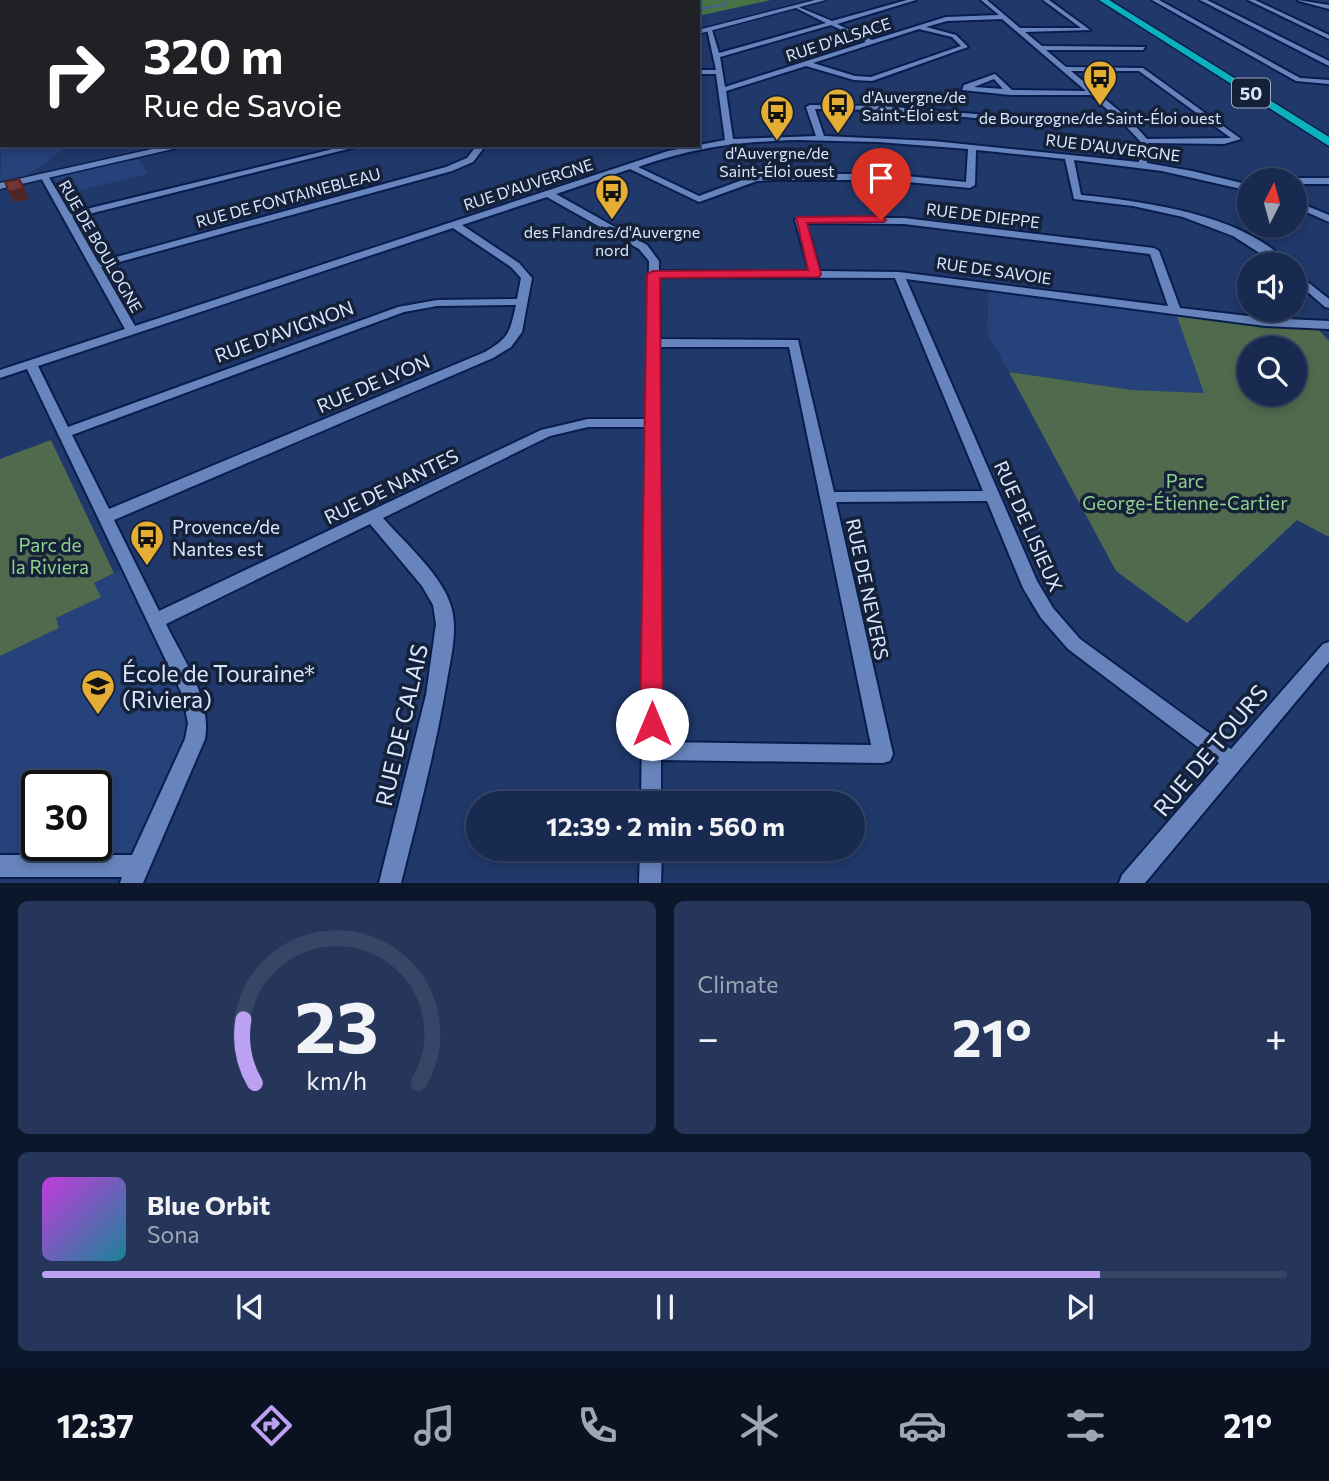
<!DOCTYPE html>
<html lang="en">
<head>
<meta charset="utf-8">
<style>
	:root { --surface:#182a50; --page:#25365a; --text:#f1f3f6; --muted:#9fa7b7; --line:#364667; --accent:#bca0f2 }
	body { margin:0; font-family:Commissioner,sans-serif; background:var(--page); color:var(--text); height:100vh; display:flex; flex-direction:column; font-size:26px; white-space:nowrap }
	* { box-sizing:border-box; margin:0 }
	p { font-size:23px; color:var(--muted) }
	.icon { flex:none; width:38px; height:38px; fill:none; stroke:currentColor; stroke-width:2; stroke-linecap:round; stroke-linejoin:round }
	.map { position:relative; height:883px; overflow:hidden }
	.panel { display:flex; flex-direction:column; gap:18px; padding:18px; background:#0d172c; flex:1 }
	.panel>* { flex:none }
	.top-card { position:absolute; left:0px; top:0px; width:700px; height:147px; box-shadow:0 4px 10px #0003,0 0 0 2px var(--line); background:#202124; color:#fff; overflow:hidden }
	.needle { width:46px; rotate:6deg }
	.tools { position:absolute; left:1237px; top:168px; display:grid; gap:14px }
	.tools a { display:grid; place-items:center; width:70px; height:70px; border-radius:50%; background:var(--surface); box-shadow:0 4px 10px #0003,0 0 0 2px var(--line); font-size:35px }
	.speed { position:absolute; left:21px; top:770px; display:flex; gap:14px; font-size:35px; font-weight:700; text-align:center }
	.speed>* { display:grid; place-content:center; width:91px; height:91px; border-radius:50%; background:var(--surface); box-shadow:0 4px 10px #0003,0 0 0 2px var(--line); line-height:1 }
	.speed .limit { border:4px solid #111; border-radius:10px; background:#fff; color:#111 }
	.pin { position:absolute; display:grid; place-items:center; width:60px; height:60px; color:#fff; margin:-72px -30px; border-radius:50% 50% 50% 0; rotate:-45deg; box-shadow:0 0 7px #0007 }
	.pin .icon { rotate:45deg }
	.me { position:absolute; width:77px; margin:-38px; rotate:0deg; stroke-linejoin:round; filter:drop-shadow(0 0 5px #0008) }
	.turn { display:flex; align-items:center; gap:24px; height:147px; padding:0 28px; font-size:32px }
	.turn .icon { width:91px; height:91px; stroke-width:2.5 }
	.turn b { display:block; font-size:49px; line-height:60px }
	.big { font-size:52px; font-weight:700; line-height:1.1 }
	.panel .tile { flex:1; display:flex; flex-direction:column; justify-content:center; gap:10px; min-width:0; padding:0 24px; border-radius:10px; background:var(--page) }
	.panel .dial { align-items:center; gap:0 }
	.dial svg { height:182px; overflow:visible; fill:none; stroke:var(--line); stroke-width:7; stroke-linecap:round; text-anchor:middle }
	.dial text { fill:var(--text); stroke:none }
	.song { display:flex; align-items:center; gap:21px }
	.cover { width:84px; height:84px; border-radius:10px; background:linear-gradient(135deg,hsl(290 70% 55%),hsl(190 70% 35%)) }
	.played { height:7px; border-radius:4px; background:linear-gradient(90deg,var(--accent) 85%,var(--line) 85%) }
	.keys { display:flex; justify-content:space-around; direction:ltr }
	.heat { display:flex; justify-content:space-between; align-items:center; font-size:38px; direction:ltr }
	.panel .tiles { flex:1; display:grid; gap:18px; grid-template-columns:1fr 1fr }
	.tile:last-child { grid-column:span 2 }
	.trip { position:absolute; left:466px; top:791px; width:399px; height:70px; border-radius:35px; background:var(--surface); box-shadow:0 4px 10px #0003,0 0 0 2px var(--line); font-weight:700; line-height:70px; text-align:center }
	.menu { display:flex; height:112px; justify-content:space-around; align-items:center; background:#0a1120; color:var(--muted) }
	.menu .icon { width:49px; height:49px }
	.menu .selected { color:var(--accent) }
	.menu b { font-size:32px; color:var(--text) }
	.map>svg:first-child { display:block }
</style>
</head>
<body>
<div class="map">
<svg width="1329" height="883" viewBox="0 0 1329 883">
	<rect width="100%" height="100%" fill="#20386a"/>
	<!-- built -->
	<path fill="#26427b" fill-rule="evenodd" d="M2,143V145H69L25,177L0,182Z
		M138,159L148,174L63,194L54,177Z
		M989,286L1175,311L1205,393L1132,390L1009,372L987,332Z
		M129,566L198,723L138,866H0V656L59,628L56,618L100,597L94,583ZM37,786H96V845H37Z"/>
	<!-- green -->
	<path fill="#506a4e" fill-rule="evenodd" d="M1175,311L1314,325L1329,341V537L1297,520L1187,623L1116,571L1009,372L1132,390L1204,393ZM1250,348H1295V394H1250Z
		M51,440L114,573L94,583L101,597L56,618L59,628L0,656V459Z"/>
	<!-- forest -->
	<path fill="#487445" d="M587,0H771L698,16V2H576Z"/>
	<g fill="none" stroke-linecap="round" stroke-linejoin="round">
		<!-- stream -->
		<path stroke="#476093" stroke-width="2" d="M698,9L725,5L726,0"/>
		<!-- minor casing -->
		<g stroke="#081d4d" stroke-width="4">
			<path id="minor" d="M39,0H45L37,2Z
				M161,0H167L159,2Z
				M222,0H229L219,2Z
				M394,0H401L391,2Z
				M463,0H469L461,2Z
				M482,0H488L490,2H484Z
				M509,0H523L504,2Z
				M907,0H916L837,24L872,40L946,17L999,15L981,0H987L1020,28H1081L1043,0H1049L1090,30L1025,32L1042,46L1145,47L1143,50H1046L1066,67L1143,68L1241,139L1224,144L1148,143L1147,163L1192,171L1250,185V191L1162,171L1074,160L1081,195C1142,201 1247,215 1288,264H1277L1233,236L1183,217L1133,206L1074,199L1065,159L987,151L976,150L975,185L970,188L887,180H774L757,181L699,202L630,169L556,194L647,245L659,261V271H809L795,220L797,218H904L1154,248L1159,251L1180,308L1265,318L1329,321V329L1265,326L906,279L1037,581L1053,608L1080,639L1231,749L1323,644L1329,642V662L1145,883H1119L1122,875L1219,763L1068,649L1041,618L1023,588L987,501L836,502L893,754L890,761L883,763L661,760V803H641L646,427H588L550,436L383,518C404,542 442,575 451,606C458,629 451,657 447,680C436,748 418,815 401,883H379L426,695L436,624L433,605L422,586L370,524L166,624C183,659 212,699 205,739L143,883H120L122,877H0V855H132L185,739L188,723L182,694L27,369L0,378V370L125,329L40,176L41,174H47L70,213L349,145H364L73,218L98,262L446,167L467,158L477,145H486L473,162L452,171L101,267L135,326L668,151L725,140L716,74H698V70H716L707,29L712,30L719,53L826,23L796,8V6L832,21ZM1002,19L1086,91L1012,90L995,74L964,85L962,90L1011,95H1091L1118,119H1032L883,106L810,105L806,107L816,136L733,139L726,91L806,66L854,80L872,81L968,47L956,35L926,27L947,21ZM831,25L866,42L725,87L720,57ZM919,29L952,37L961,46L871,77L855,76L813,63ZM1071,71H1139L1231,138L1147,139L1129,119ZM994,79L1003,89L974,87ZM815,109L883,110L1032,123H1123L1140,141L1139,162L933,141L824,136ZM797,140L878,142L968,149L966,182L887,174H774L753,176L699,196L638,167C696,147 736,142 797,140ZM547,197L639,249L649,261L646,419H588L541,430L159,611L114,520L493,358L511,347L522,332L532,278L519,263L462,225ZM806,223L904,224L1150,254L1168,306L899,272L820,271ZM453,228L511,267L521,278L517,299L437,300L398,307L68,427L38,366ZM659,277L895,278L983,491L834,492L798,340L660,339ZM516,305C510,332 509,338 485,352L109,509L72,435L404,312L437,306ZM660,347H789L871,745L661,742Z
				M1152,0H1159L1300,78L1329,80V84L1296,81Z
				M1200,0H1207L1329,61V66Z
				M1248,0H1255L1329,35V39Z
				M1298,0L1329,5V9L1299,1Z
				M0,6H2V10H0Z
				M0,93H2V97H0Z
				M0,124H2V128H0Z
				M0,134H2L0,139Z
				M1295,178H1329V184H1295V180H1291Z
				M1295,201L1329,215V222L1295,207Z
				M1295,272L1329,299V308L1325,307L1295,281Z
				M640,849H662L661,883H639Z"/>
		</g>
		<!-- tertiary casing -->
		<g stroke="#081d4d" stroke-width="3">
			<path id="tertiary" d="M815,0H826L698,34V30Z
				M170,145H190L0,189V183Z"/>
		</g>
		<!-- motorway casing -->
		<g stroke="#081d4d" stroke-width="3">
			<path id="motorway" d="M1099,0H1109L1329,137V146Z"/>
		</g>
		<!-- minor -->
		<use href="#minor" fill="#6784bc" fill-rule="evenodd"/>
		<!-- tertiary -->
		<use href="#tertiary" fill="#6784bc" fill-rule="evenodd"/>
		<!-- motorway -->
		<use href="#motorway" fill="#0bb2bd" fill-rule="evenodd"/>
	</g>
	<!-- shaded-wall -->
	<path fill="#502624" d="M24,188L29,199L14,202L9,192Z"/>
	<!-- building -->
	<path fill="#733634" stroke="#502624" stroke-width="2" d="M19,179L24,188L9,192L5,182Z"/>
	<!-- route -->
	<path fill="#e11d48" stroke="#92132f" stroke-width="2" d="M881,216L886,220L884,222L807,223L821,274L819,277L660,278L663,724L659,731L652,734L644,731L640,724L647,274L653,271L808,270L796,217Z"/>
	<!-- icons -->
	<defs>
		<g id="bus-pin" transform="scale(1.75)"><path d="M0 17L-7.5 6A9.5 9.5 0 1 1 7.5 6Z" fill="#e4ae35" stroke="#152138"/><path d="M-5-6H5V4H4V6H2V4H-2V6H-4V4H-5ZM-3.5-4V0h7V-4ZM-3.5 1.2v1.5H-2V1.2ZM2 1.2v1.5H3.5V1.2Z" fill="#111"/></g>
		<g id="school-pin" transform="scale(1.75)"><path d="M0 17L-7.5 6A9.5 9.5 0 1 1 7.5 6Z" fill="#e4ae35" stroke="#152138"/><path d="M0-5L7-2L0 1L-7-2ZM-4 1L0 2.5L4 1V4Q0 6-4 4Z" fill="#111"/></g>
	</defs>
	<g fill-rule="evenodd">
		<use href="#bus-pin" x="1100" y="77"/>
		<use href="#bus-pin" x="838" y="105"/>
		<use href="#bus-pin" x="777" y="112"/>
		<use href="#bus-pin" x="612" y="191"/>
		<use href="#bus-pin" x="147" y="537"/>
		<use href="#school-pin" x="98" y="686"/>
	</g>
	<g text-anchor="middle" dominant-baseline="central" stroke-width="7" stroke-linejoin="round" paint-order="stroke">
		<!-- far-street labels -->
		<g font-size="16" fill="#d8e6ff" stroke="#152138">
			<text transform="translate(838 39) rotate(-18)">RUE D'ALSACE</text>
			<text transform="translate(1113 147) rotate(7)">RUE D'AUVERGNE</text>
			<text transform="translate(528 184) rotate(-18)">RUE D'AUVERGNE</text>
			<text transform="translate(288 197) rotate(-15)">RUE DE FONTAINEBLEAU</text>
			<text transform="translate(983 215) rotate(7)">RUE DE DIEPPE</text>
			<text transform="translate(101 246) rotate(60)">RUE DE BOULOGNE</text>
			<text transform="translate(994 270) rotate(8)">RUE DE SAVOIE</text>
		</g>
		<!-- far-poi labels -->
		<g font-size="16" fill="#d8e6ff" stroke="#152138">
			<text x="862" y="96" text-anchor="start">d'Auvergne/de<tspan x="862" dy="18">Saint-Éloi est</tspan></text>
			<text x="1100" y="117">de Bourgogne/de Saint-Éloi ouest</text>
			<text x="777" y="152">d'Auvergne/de<tspan x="777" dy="18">Saint-Éloi ouest</tspan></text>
			<text x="612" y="231">des Flandres/d'Auvergne<tspan x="612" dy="18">nord</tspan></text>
		</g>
		<!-- shield labels -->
		<rect fill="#152138" stroke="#9eabc3" stroke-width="2" x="1232" y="78.5" width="38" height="29" rx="5"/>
		<g font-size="18" font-weight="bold" fill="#d8e6ff">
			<text x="1251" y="93">50</text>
		</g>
		<!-- street labels -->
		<g font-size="19" fill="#d8e6ff" stroke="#152138">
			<text transform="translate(284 331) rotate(-20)">RUE D'AVIGNON</text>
			<text transform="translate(373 383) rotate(-23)">RUE DE LYON</text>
			<text transform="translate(391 486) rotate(-26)">RUE DE NANTES</text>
			<text transform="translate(1029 526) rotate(66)">RUE DE LISIEUX</text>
			<text transform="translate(868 589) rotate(78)">RUE DE NEVERS</text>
		</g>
		<!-- park labels -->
		<g font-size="19" fill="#90d18c" stroke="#152138">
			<text x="1185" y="480">Parc<tspan x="1185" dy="22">George-Étienne-Cartier</tspan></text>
			<text x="50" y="544">Parc de<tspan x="50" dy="22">la Riviera</tspan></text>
		</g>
		<!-- poi labels -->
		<g font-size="19" fill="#d8e6ff" stroke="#152138" text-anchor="start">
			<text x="172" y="526">Provence/de<tspan x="172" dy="22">Nantes est</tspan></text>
		</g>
		<!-- near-poi labels -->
		<g font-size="23" fill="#d8e6ff" stroke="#152138" text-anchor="start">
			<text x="122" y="673">École de Touraine*<tspan x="122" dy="26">(Riviera)</tspan></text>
		</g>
		<!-- near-street labels -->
		<g font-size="23" fill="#d8e6ff" stroke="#152138">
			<text transform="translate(401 725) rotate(-77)">RUE DE CALAIS</text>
			<text transform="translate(1210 750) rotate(-50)">RUE DE TOURS</text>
		</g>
	</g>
</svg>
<div class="tools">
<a><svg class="needle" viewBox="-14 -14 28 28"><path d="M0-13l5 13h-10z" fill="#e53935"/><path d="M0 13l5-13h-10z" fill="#9fa7b7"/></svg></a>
<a><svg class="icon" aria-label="sound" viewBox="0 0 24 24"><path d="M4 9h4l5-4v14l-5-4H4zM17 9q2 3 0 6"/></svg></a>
<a><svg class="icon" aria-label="search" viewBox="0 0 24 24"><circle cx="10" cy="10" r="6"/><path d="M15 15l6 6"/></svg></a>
</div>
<div class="speed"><div class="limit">30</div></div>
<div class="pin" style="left:881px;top:220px;background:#d93025"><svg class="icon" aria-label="arrive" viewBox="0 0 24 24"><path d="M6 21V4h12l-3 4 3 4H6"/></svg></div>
<svg class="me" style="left:652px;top:724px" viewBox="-20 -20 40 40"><circle r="19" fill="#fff"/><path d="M0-13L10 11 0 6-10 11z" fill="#e11d48"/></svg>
<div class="trip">12:39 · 2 min · 560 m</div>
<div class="top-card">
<div class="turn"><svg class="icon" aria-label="right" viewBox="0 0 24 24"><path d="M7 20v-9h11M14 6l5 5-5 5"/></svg><div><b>320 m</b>Rue de Savoie</div></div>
</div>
</div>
<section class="panel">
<div class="tiles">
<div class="tile dial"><svg viewBox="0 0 100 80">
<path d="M14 69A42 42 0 1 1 86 69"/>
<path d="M14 69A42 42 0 0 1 9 41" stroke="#bca0f2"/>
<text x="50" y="56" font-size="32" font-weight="700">23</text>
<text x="50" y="72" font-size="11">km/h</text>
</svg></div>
<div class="tile"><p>Climate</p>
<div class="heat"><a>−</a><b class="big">21°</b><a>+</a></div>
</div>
<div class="tile">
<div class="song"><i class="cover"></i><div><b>Blue Orbit</b><p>Sona</p></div></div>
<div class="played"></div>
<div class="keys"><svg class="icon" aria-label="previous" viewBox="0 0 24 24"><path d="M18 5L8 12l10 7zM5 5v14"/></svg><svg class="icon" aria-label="pause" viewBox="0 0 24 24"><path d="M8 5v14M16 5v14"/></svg><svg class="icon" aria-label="next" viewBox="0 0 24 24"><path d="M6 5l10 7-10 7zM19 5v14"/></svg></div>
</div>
</div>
</section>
<nav class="menu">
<b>12:37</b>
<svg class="icon selected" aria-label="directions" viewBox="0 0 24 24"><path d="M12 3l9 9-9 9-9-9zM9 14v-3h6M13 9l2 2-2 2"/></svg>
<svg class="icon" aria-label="music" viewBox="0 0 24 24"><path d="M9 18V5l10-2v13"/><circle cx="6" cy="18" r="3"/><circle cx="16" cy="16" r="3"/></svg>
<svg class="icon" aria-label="phone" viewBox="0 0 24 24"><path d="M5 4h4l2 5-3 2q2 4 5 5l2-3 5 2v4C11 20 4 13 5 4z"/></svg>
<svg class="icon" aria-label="climate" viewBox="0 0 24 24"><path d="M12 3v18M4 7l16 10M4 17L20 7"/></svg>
<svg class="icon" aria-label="car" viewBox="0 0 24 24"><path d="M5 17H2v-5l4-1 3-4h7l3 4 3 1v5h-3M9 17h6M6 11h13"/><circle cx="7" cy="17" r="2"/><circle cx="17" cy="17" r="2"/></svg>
<svg class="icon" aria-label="filters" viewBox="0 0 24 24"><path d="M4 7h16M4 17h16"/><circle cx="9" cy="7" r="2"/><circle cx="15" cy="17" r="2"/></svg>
<b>21°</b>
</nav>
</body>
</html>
